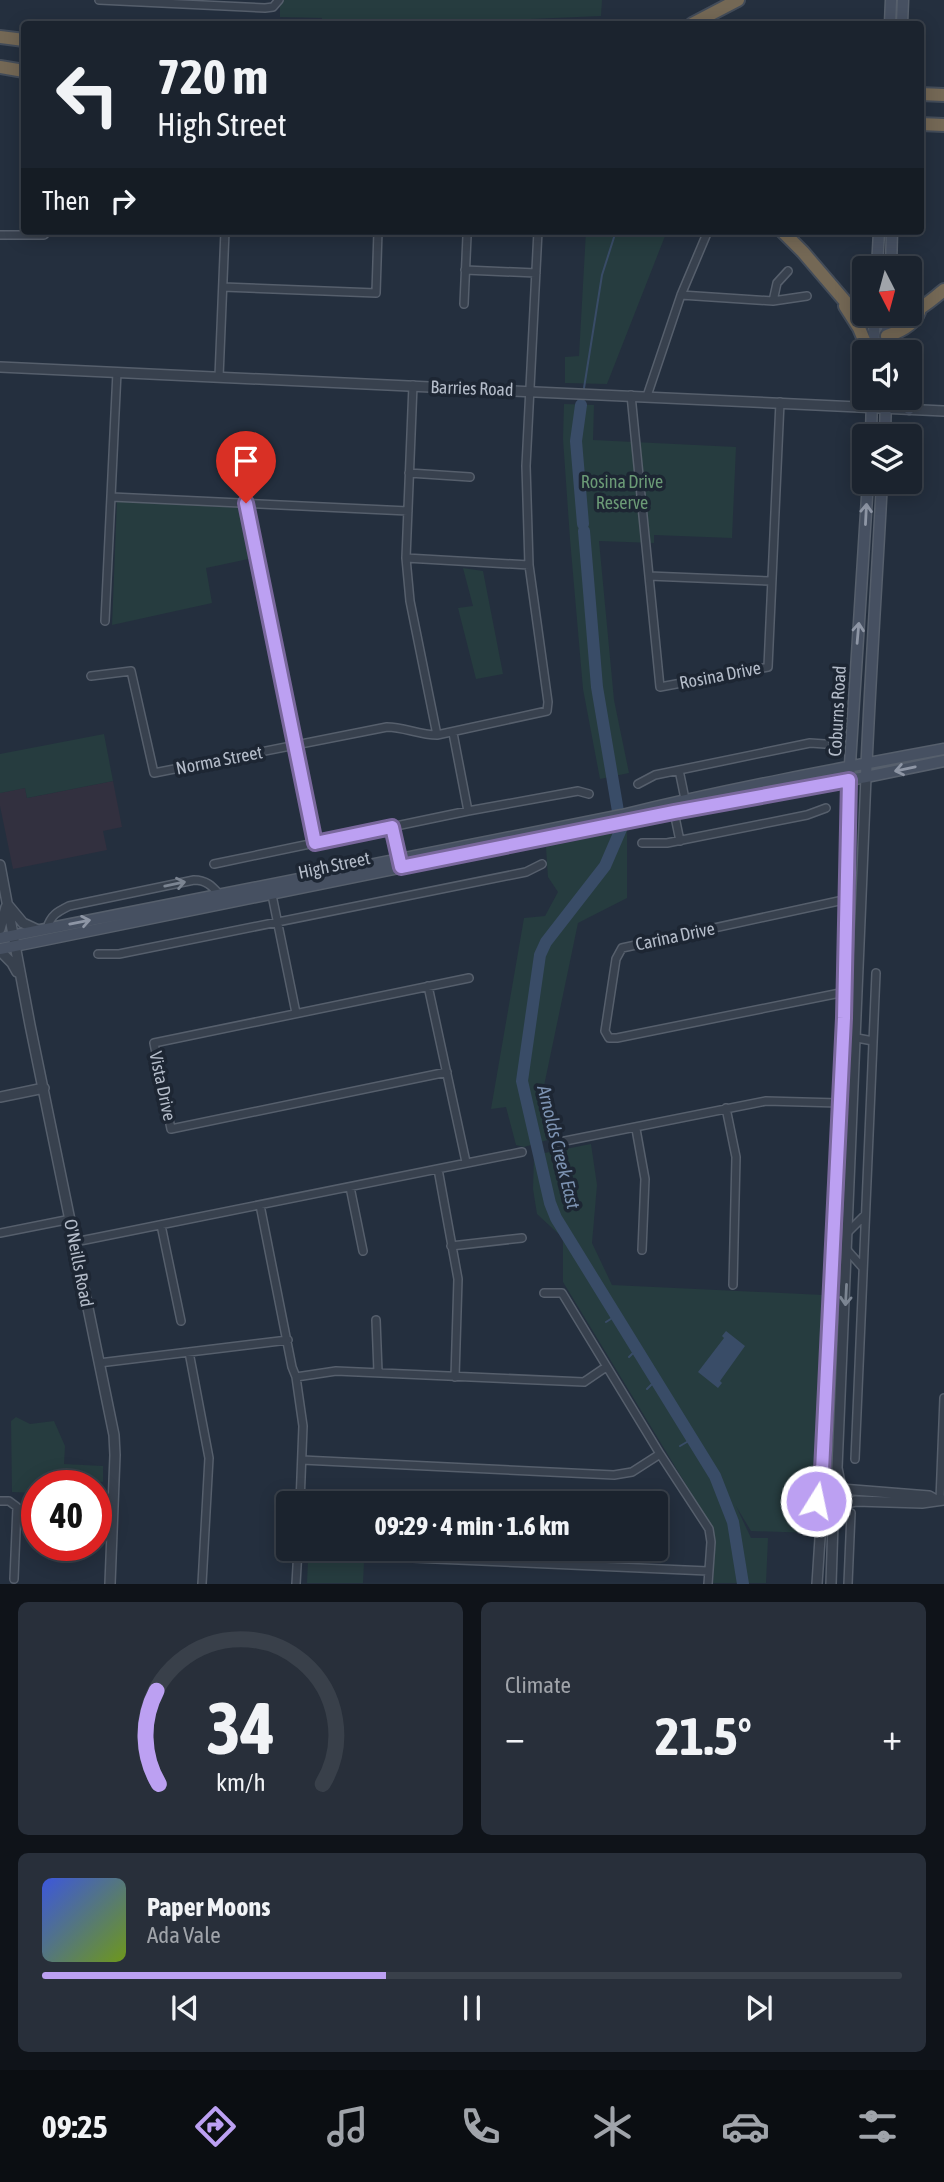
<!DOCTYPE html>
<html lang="en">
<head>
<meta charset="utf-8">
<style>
	:root { --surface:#1b232e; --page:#282f3a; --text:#f1f3f6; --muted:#a0a4aa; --line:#39404a; --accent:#bca0f2 }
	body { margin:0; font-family:"Asap Condensed",sans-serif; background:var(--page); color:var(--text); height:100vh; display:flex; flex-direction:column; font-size:26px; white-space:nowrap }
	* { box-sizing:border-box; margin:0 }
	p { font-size:23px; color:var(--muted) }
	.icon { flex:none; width:38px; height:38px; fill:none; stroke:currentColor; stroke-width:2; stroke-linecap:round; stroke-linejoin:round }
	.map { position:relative; height:1584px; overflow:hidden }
	.drawer { display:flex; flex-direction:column; gap:18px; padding:18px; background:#0f1319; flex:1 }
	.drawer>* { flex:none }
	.hud { position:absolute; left:21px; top:21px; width:903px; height:214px; border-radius:7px; box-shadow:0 4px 18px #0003,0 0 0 2px var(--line); background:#1b232e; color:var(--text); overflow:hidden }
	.needle { width:46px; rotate:174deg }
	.buttons { position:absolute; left:852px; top:256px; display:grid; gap:14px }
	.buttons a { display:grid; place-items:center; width:70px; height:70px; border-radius:7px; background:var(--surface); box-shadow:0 4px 18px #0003,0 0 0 2px var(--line); font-size:35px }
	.speed { position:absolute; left:21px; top:1470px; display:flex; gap:14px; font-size:35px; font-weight:700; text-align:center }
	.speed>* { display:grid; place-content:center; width:91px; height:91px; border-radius:50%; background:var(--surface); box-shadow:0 4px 18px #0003,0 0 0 2px var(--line); line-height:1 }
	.speed .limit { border:10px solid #d22; background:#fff; color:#111 }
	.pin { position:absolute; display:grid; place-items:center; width:60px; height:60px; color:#fff; margin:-72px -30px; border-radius:50% 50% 50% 0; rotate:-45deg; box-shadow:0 0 7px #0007 }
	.pin .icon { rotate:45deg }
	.me { position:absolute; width:77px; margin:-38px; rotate:10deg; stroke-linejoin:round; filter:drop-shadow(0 0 5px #0008) }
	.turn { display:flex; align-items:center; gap:24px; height:147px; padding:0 21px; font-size:32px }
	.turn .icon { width:91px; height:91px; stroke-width:2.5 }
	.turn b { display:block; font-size:49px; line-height:60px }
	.then { display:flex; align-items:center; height:66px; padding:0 21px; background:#0003; gap:14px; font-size:26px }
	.big { font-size:52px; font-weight:700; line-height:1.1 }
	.drawer .widget { flex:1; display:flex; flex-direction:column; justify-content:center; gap:10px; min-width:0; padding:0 24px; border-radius:10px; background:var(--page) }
	.drawer .dial { align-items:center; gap:0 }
	.dial svg { height:182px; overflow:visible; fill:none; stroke:var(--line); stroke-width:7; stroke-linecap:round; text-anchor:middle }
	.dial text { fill:var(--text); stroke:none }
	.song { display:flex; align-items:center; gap:21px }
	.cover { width:84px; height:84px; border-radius:10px; background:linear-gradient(135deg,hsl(230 70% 55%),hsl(80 70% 35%)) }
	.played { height:7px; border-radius:4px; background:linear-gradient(90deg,var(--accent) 40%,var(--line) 40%) }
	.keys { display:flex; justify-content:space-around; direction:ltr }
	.heat { display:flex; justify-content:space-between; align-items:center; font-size:38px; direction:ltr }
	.drawer .tiles { flex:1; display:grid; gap:18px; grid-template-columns:1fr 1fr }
	.widget:last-child { grid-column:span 2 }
	.trip { position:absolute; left:276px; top:1491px; width:392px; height:70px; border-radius:7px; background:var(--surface); box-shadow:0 4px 18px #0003,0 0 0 2px var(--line); font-weight:700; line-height:70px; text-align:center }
	.tab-bar { display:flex; height:112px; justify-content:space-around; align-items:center; background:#0b0e12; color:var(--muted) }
	.tab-bar .icon { width:49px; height:49px }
	.tab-bar .on { color:var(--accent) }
	.tab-bar b { font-size:32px; color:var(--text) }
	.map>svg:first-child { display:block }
</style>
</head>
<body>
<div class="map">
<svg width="944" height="1584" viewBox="0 0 944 1584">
	<rect width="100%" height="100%" fill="#242f3e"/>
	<!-- medical -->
	<path fill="#32303f" d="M113,781L122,827L103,831L107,850L13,869L0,806V793L25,788L27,798Z"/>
	<!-- green -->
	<path fill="#263c3f" d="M280,0H602L601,16L458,22L381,21V24H322V18L280,17Z
		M586,231H667L607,384L565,383V357L579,356Z
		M564,404L594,405L593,440L736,447L732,538L654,535V543L599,541L614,700L629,773L600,779L583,689L570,539L563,439Z
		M117,501L243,508L253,558L206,568L212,603L112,625Z
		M463,568L483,571L503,674L476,679L458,608L473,606Z
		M104,734L113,781L27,798L25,788L0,793V754Z
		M627,830V898L578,923L544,1086L551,1139L524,1147L516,1145L506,1107L491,1109L524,918L545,916L558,892L548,877L546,847Z
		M591,1144L597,1185L592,1243L612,1285L823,1295L812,1533L751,1531L736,1506L751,1538H768L766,1583H713L715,1542L713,1529L563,1282V1238L537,1214L533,1189L534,1155Z
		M16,1417L30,1424L54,1421L65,1446L64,1464L103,1466V1482L64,1479L63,1486H37V1493L12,1492L11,1421Z
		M308,1560L364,1562L363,1583H307Z"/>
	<!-- water -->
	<path fill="#394c67" d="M726,1331L745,1346L720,1381L722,1383L718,1388L698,1372L724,1338L722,1336Z"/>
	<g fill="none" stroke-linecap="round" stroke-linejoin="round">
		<!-- stream -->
		<path stroke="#394c67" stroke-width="2" d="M584,388L602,275L616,231
			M581,405L582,400
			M606,1322L617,1315
			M629,1357L637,1349
			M647,1389L656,1380
			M662,1389L669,1393
			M680,1446L692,1439"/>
		<!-- river -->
		<path stroke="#394c67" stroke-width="12" d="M581,405L576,441L583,524
			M584,531L597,687L621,829L605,866L546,942L540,955L522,1081L550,1203L556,1218L715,1476L733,1522L743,1584"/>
		<!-- minor casing -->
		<g stroke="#565f6c" stroke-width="10">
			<path id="minor" d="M99,0L265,8L273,7L279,0
				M0,235H44L48,231
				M465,270L536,273
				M223,287L376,293L378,231
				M681,295L773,301L807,296
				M773,301L777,283L788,271
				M464,304L467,236
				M219,377L225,231
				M413,385L406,558L410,601L437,735
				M631,395L660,687L768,667L780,402
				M647,396L681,295L708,231
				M409,473L470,477
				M112,497L408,511
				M246,503L315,843
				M406,558L529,565
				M649,576L771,581
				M105,621L117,372
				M91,676L131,671L154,773L387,727C404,727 419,735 437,735L547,711L548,702L529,565L526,466L538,231
				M453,733L468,811
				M679,770L685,799
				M638,784L655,775L810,743L825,744
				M674,812L680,841
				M392,827L397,859
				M642,843H667L807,815L826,808
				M214,864L468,811L578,791L589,794
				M272,895L296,1013
				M47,928C51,915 57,912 69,906L194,880C206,880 212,886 219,894
				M98,954H119L526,872L542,864
				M428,986L466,1162
				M845,992L617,1038H609L605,1031L616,959L622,948L848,899
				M857,1038L873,1041
				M447,1072L171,1129L154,1043L469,978
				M726,1108L736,1157L733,1285
				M636,1129L645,1179L642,1250
				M555,1143L766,1101L839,1103
				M438,1169L458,1279L455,1377
				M350,1187L363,1251
				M260,1205L292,1367L296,1377L303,1426L300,1503
				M161,1225L181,1321
				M849,1231L865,1215
				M0,1233L71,1219
				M75,1242L522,1152
				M451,1246L522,1238
				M848,1251L863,1268
				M544,1293H562L660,1454L709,1529L711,1542L708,1584
				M376,1320L378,1372
				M189,1352L209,1458L202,1584
				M99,1363L288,1340
				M296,1377L336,1371L584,1382L606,1367
				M855,1459L876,973
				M302,1460L614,1475L632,1472L660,1454
				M940,1500L944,1398
				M0,1501H9L17,1507L14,1579
				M298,1553L708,1571
				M296,1584L298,1549
				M848,1584L851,1513"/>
		</g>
		<!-- tertiary casing -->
		<g stroke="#565f6c" stroke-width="12">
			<path id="tertiary" d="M0,367L944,411
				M0,865L30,1025L114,1435L115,1455L110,1584
				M8,905L23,923L38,930
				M0,929L6,907
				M0,951L12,963L17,972
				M0,1097L44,1088
				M815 1495a14 14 0 1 1 28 0a14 14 0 1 1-28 0Z
				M817,1487L822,1471L844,1018L849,780
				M841,1488L837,1468L866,777
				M841,1489L929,1496L936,1500
				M840,1504L856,1501L922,1503L944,1500
				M817,1584L822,1508
				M831,1584L833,1523L836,1507"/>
		</g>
		<!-- secondary casing -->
		<g stroke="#565f6c" stroke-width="13">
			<path id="secondary" d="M890,24L891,0
				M902,24L903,0
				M877,268L879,231
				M891,268L892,231
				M873,352L875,313
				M886,352L888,313
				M901,397L909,409
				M871,436L872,397
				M885,436L886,397
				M866,777C870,679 877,580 882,481
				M849,780L868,481
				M0,938L622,815C728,789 836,769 944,749
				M0,949L674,812L866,777L944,761"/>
		</g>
		<!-- motorway casing -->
		<g stroke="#434c59" stroke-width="16">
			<path id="motorway" d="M692,24L738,0
				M0,37L24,40
				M0,67L24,71
				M920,94L944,95
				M920,124L944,125
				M782,231L803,252L850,307L864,313
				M845,306L859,328L869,352
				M881,313C913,319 920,309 944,290
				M887,336C899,332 914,325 919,312"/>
		</g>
		<!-- minor -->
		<use href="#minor" stroke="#38414e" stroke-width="7"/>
		<!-- tertiary -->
		<use href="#tertiary" stroke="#38414e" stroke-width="9"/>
		<!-- secondary -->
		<use href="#secondary" stroke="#465061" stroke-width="10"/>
		<!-- motorway -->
		<use href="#motorway" stroke="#746855" stroke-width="12"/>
	</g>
	<!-- one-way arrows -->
	<defs><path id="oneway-shaft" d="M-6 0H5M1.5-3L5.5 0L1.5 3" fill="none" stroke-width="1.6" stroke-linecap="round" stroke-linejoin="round" transform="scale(1.75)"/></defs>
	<g stroke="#8e96a5">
		<use href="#oneway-shaft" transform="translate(866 514) rotate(-87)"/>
		<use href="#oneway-shaft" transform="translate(858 633) rotate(-85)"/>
		<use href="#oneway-shaft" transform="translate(905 769) rotate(168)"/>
		<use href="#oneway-shaft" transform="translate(80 922) rotate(-11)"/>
	</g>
	<g stroke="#7c8592">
		<use href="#oneway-shaft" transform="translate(175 884) rotate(-12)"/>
		<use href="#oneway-shaft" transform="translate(846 1295) rotate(93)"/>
	</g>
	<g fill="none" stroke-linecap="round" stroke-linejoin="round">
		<!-- route casing -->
		<g stroke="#7a689d" stroke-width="18">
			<path id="route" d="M246,503L315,843L392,827L401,867L674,812L849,780L844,1018L822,1471L815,1492L816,1501"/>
		</g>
		<!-- route -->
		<use href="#route" stroke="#bca0f2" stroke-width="12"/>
	</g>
	<g text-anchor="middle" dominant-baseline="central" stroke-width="7" stroke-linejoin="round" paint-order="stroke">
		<!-- street labels -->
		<g font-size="18" fill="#b4bcc9" stroke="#1d2633">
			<text transform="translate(472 388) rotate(2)">Barries Road</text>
			<text transform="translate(720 675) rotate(-11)">Rosina Drive</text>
			<text transform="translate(837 711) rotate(-87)">Coburns Road</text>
			<text transform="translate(219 760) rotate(-11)">Norma Street</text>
			<text transform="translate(334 865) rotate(-12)">High Street</text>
			<text transform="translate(675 936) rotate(-12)">Carina Drive</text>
			<text transform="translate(163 1086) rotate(78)">Vista Drive</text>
			<text transform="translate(79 1263) rotate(79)">O'Neills Road</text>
		</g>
		<!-- park labels -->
		<g font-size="18" fill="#6b9a76" stroke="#1d2633">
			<text x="622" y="481">Rosina Drive<tspan x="622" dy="21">Reserve</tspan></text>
		</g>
		<!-- water labels -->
		<g font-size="19" font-style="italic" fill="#7c92b1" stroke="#1d2633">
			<text transform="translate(559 1147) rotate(76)">Arnolds Creek East</text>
		</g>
	</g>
</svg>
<div class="buttons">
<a><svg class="needle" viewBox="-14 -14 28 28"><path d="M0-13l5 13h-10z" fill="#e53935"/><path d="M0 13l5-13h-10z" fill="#a0a4aa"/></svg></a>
<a><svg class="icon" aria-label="sound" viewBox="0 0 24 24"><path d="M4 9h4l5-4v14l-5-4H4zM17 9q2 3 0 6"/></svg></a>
<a><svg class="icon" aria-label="layers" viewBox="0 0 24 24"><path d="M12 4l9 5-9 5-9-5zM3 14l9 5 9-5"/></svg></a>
</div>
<div class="speed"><div class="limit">40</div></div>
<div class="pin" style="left:246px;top:503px;background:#d93025"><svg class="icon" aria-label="arrive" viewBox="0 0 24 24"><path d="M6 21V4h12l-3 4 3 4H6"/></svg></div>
<svg class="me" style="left:816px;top:1501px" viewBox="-20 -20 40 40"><circle r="17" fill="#bca0f2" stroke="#fff" stroke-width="3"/><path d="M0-11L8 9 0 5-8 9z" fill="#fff"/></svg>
<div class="trip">09:29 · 4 min · 1.6 km</div>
<div class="hud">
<div class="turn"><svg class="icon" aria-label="left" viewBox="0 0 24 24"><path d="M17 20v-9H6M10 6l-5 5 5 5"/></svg><div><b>720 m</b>High Street</div></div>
<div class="then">Then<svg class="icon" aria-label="right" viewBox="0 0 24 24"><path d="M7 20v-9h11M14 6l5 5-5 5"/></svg></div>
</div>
</div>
<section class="drawer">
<div class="tiles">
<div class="widget dial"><svg viewBox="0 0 100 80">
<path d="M14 69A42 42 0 1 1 86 69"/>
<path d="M14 69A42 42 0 0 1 13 28" stroke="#bca0f2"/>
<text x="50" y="56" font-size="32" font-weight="700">34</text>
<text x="50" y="72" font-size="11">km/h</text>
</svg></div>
<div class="widget"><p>Climate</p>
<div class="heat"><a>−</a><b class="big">21.5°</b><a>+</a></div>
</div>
<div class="widget">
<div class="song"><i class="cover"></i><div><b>Paper Moons</b><p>Ada Vale</p></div></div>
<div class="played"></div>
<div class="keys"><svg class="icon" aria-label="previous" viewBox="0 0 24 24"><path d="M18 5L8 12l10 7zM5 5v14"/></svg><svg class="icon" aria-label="pause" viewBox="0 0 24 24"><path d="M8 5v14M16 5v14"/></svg><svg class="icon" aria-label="next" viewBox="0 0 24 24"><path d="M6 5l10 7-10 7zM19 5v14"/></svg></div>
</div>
</div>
</section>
<nav class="tab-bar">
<b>09:25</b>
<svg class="icon on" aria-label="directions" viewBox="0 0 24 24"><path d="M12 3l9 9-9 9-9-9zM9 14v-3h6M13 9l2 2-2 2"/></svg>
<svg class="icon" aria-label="music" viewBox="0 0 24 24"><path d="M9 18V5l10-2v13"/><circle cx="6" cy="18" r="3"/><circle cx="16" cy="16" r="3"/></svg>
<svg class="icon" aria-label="phone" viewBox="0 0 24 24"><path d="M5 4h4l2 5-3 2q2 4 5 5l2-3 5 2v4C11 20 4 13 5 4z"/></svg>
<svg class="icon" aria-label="climate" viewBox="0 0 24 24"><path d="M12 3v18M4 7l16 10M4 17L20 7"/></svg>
<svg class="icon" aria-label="car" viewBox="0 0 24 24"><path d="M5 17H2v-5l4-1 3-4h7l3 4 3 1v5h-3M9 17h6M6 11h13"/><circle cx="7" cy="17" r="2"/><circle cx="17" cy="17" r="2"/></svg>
<svg class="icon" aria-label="filters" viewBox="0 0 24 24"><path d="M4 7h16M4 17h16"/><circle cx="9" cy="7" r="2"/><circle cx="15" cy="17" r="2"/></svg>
</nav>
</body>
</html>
